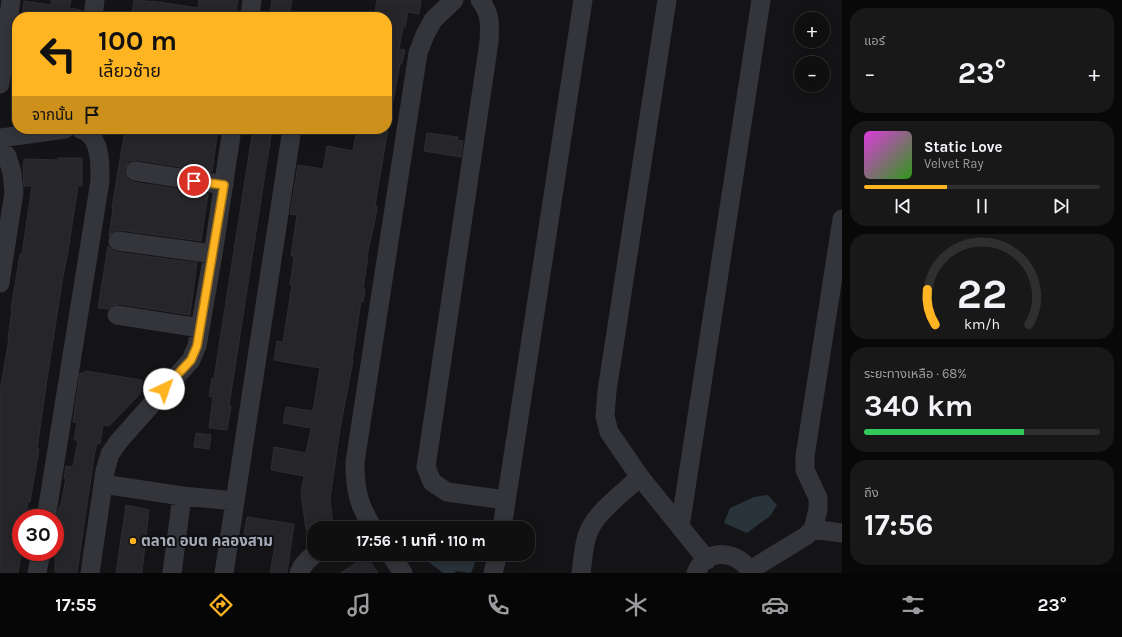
<!DOCTYPE html>
<html lang="th">
<head>
<meta charset="utf-8">
<style>
	:root { --surface:#0f0f10; --page:#181819; --text:#f1f3f6; --muted:#9b9c9f; --line:#2f2f30; --accent:#ffb422 }
	body { margin:0; font-family:Karla,"Noto Sans Thai",sans-serif; background:var(--page); color:var(--text); height:100vh; display:flex; flex-direction:column; font-size:15px; white-space:nowrap }
	* { box-sizing:border-box; margin:0 }
	p { font-size:13px; color:var(--muted) }
	.icon { flex:none; width:22px; height:22px; fill:none; stroke:currentColor; stroke-width:2; stroke-linecap:round; stroke-linejoin:round }
	.map { position:relative; flex:1; overflow:hidden }
	.sheet { display:flex; flex-direction:column; gap:8px; padding:8px; background:#080809; width:280px }
	.sheet>* { flex:none }
	.guide { position:absolute; left:12px; top:12px; width:380px; height:122px; border-radius:16px; box-shadow:0 2px 10px #0003,0 0 0 1px var(--line); background:#ffb422; color:#111; overflow:hidden }
	.controls { position:absolute; left:794px; top:12px; display:grid; gap:8px }
	.controls a { display:grid; place-items:center; width:36px; height:36px; border-radius:50%; background:var(--surface); box-shadow:0 2px 10px #0003,0 0 0 1px var(--line); font-size:20px }
	.speed { position:absolute; left:12px; top:509px; display:flex; gap:8px; font-size:20px; font-weight:700; text-align:center }
	.speed>* { display:grid; place-content:center; width:52px; height:52px; border-radius:50%; background:var(--surface); box-shadow:0 2px 10px #0003,0 0 0 1px var(--line); line-height:1 }
	.speed .limit { border:6px solid #d22; background:#fff; color:#111 }
	.pin { position:absolute; display:grid; place-items:center; width:34px; height:34px; color:#fff; margin:-17px; border:2px solid #fff; border-radius:50%; box-shadow:0 1px 4px #0007 }
	.me { position:absolute; width:44px; margin:-22px; rotate:42deg; stroke-linejoin:round; filter:drop-shadow(0 0 3px #0008) }
	.turn { display:flex; align-items:center; gap:14px; height:84px; padding:0 20px; font-size:18px }
	.turn .icon { width:52px; height:52px; stroke-width:2.5 }
	.turn b { display:block; font-size:28px; line-height:34px }
	.then { display:flex; align-items:center; height:38px; padding:0 20px; background:#0003; gap:8px; font-size:15px }
	.big { font-size:30px; font-weight:700; line-height:1.1 }
	.sheet .widget { flex:1; display:flex; flex-direction:column; justify-content:center; gap:6px; min-width:0; padding:0 14px; border-radius:16px; background:var(--page) }
	.sheet .dial { align-items:center; gap:0 }
	.dial svg { height:104px; overflow:visible; fill:none; stroke:var(--line); stroke-width:7; stroke-linecap:round; text-anchor:middle }
	.dial text { fill:var(--text); stroke:none }
	.song { display:flex; align-items:center; gap:12px }
	.cover { width:48px; height:48px; border-radius:6px; background:linear-gradient(135deg,hsl(300 70% 55%),hsl(110 70% 35%)) }
	.played { height:4px; border-radius:2px; background:linear-gradient(90deg,var(--accent) 35%,var(--line) 35%) }
	.keys { display:flex; justify-content:space-around; direction:ltr }
	.heat { display:flex; justify-content:space-between; align-items:center; font-size:22px; direction:ltr }
	.charge { height:6px; border-radius:3px; background:linear-gradient(90deg,#34c759 68%,var(--line) 0) }
	.trip { position:absolute; left:307px; top:521px; width:228px; height:40px; border-radius:16px; background:var(--surface); box-shadow:0 2px 10px #0003,0 0 0 1px var(--line); font-weight:700; line-height:40px; text-align:center }
	.menu { display:flex; height:64px; justify-content:space-around; align-items:center; background:#060606; color:var(--muted) }
	.menu .icon { width:28px; height:28px }
	.menu .selected { color:var(--accent) }
	.menu b { font-size:18px; color:var(--text) }
	main { display:flex; flex:1; min-height:0 }
	.map>svg:first-child { display:block }
</style>
</head>
<body>
<main>
<div class="map">
<svg width="842" height="573" viewBox="0 0 842 573">
	<rect width="100%" height="100%" fill="#141416"/>
	<!-- water -->
	<path fill="#29333a" d="M768,495L777,505L770,516L747,533L724,523L730,508L754,497Z
		M424,554H469L475,563L471,573L457,571L454,573H443L425,559Z"/>
	<!-- building -->
	<path fill="#26262a" stroke="#2d2d32" d="M51,0H71L69,8L81,10V17H22L24,1L51,5Z
		M134,0L158,2L198,8L199,0H238L235,17H131Z
		M272,0H292L289,17L270,15Z
		M377,0H421L419,14L408,12L405,27H403L399,49L405,50L402,64H400L393,102L387,101V17H374Z
		M125,129H218L212,172L137,160L131,161L127,164L124,170L125,175L128,179L133,182L208,194L201,241L119,230L114,231L109,236L113,208H112Z
		M253,129H272L229,406H231L227,430L209,428L213,397L209,396L212,378H214Z
		M357,129H388L378,187L375,206H377L376,215L367,256H368L363,289H365L363,302L361,301L352,361H353L340,429L330,499L333,526L306,530L301,493L304,476L271,470L274,447L306,453L311,428L283,423L286,407L313,411L320,368L274,360L277,341L283,342L292,285H290L294,256H291L297,215L290,214L298,165L323,169L327,146L353,151Z
		M427,133L458,137L457,140L463,141L461,157L424,151Z
		M58,158H82V186H78L68,251L62,282L46,386L37,449H39L30,502H28L26,518H21V554L18,573H0V390L9,339H8L12,309H11L20,254H22L32,186H24L23,170L24,159L58,160Z
		M108,246L112,250L117,252L197,263L190,315L119,304L113,305L108,309L98,308Z
		M85,371L142,380L140,394L109,426L103,425L100,444L97,443L94,457L77,573H62L55,572V524L59,507L60,508L66,478H64L66,466L73,467L78,440H74L77,423L73,422L80,373H85Z
		M196,433L211,435L209,449L194,447Z
		M126,505L149,510L142,573H116Z
		M247,517L294,524L287,573H270L275,545L243,541Z
		M367,556L378,573H340Z"/>
	<g fill="none" stroke-linecap="round" stroke-linejoin="round">
		<!-- minor -->
		<path stroke="#34353b" stroke-width="19" d="M480,0C491,14 490,25 489,42L426,467L432,482L447,492L506,500
			M667,0L607,391L605,416L609,432L640,477L707,560
			M93,17L95,0
			M250,17L252,0
			M0,84L11,0
			M0,138L65,129
			M0,148L7,156L12,173L14,192L0,283
			M135,171L224,185
			M118,241L213,254
			M117,315L200,328
			M103,484L182,496
			M46,518L100,181C100,167 101,143 88,133C86,131 82,130 80,129
			M680,527L761,0
			M373,528C358,504 355,490 355,462L418,53L425,35L433,20L454,0
			M502,528L583,0
			M813,529L842,533
			M390,554L403,573
			M750,570L806,536L813,529L818,510V498L805,470V456L842,219
			M37,573L41,552
			M90,573L105,471L110,454L119,441L191,360L197,346L213,254L232,129
			M172,573L182,496L235,501
			M224,573L292,129
			M299,573C302,565 308,559 315,554
			M493,573L498,554
			M581,573C583,561 583,548 587,536C594,513 622,494 640,477
			M696,573C706,547 739,550 751,573"/>
	</g>
	<g fill="none" stroke-linecap="round" stroke-linejoin="round">
		<!-- route casing -->
		<g stroke="#a67516" stroke-width="10">
			<path id="route" d="M164,389L191,360L197,346L224,185L194,181"/>
		</g>
		<!-- route -->
		<use href="#route" stroke="#ffb422" stroke-width="7"/>
	</g>
	<!-- markers -->
	<circle fill="#ffb422" stroke="#0f0f11" stroke-width="1.5" cx="133" cy="541" r="4"/>
	<g text-anchor="middle" dominant-baseline="central" stroke-width="4" stroke-linejoin="round" paint-order="stroke">
		<!-- poi labels -->
		<g font-size="15" font-weight="bold" fill="#a4aab7" stroke="#0f0f11" text-anchor="start">
			<text x="141" y="541">ตลาด อบต คลองสาม</text>
		</g>
	</g>
</svg>
<div class="controls">
<a>+</a>
<a>−</a>
</div>
<div class="speed"><div class="limit">30</div></div>
<div class="pin" style="left:194px;top:181px;background:#d93025"><svg class="icon" aria-label="arrive" viewBox="0 0 24 24"><path d="M6 21V4h12l-3 4 3 4H6"/></svg></div>
<svg class="me" style="left:164px;top:389px" viewBox="-20 -20 40 40"><circle r="19" fill="#fff"/><path d="M0-13L10 11 0 6-10 11z" fill="#ffb422"/></svg>
<div class="trip">17:56 · 1 นาที · 110 m</div>
<div class="guide">
<div class="turn"><svg class="icon" aria-label="left" viewBox="0 0 24 24"><path d="M17 20v-9H6M10 6l-5 5 5 5"/></svg><div><b>100 m</b>เลี้ยวซ้าย</div></div>
<div class="then">จากนั้น<svg class="icon" aria-label="arrive" viewBox="0 0 24 24"><path d="M6 21V4h12l-3 4 3 4H6"/></svg></div>
</div>
</div>
<section class="sheet">
<div class="widget"><p>แอร์</p>
<div class="heat"><a>−</a><b class="big">23°</b><a>+</a></div>
</div>
<div class="widget">
<div class="song"><i class="cover"></i><div><b>Static Love</b><p>Velvet Ray</p></div></div>
<div class="played"></div>
<div class="keys"><svg class="icon" aria-label="previous" viewBox="0 0 24 24"><path d="M18 5L8 12l10 7zM5 5v14"/></svg><svg class="icon" aria-label="pause" viewBox="0 0 24 24"><path d="M8 5v14M16 5v14"/></svg><svg class="icon" aria-label="next" viewBox="0 0 24 24"><path d="M6 5l10 7-10 7zM19 5v14"/></svg></div>
</div>
<div class="widget dial"><svg viewBox="0 0 100 80">
<path d="M14 69A42 42 0 1 1 86 69"/>
<path d="M14 69A42 42 0 0 1 8 42" stroke="#ffb422"/>
<text x="50" y="56" font-size="32" font-weight="700">22</text>
<text x="50" y="72" font-size="11">km/h</text>
</svg></div>
<div class="widget"><p>ระยะทางเหลือ · 68%</p><b class="big">340 km</b><div class="charge"></div></div>
<div class="widget"><p>ถึง</p><b class="big">17:56</b></div>
</section>
</main>
<nav class="menu">
<b>17:55</b>
<svg class="icon selected" aria-label="directions" viewBox="0 0 24 24"><path d="M12 3l9 9-9 9-9-9zM9 14v-3h6M13 9l2 2-2 2"/></svg>
<svg class="icon" aria-label="music" viewBox="0 0 24 24"><path d="M9 18V5l10-2v13"/><circle cx="6" cy="18" r="3"/><circle cx="16" cy="16" r="3"/></svg>
<svg class="icon" aria-label="phone" viewBox="0 0 24 24"><path d="M5 4h4l2 5-3 2q2 4 5 5l2-3 5 2v4C11 20 4 13 5 4z"/></svg>
<svg class="icon" aria-label="climate" viewBox="0 0 24 24"><path d="M12 3v18M4 7l16 10M4 17L20 7"/></svg>
<svg class="icon" aria-label="car" viewBox="0 0 24 24"><path d="M5 17H2v-5l4-1 3-4h7l3 4 3 1v5h-3M9 17h6M6 11h13"/><circle cx="7" cy="17" r="2"/><circle cx="17" cy="17" r="2"/></svg>
<svg class="icon" aria-label="filters" viewBox="0 0 24 24"><path d="M4 7h16M4 17h16"/><circle cx="9" cy="7" r="2"/><circle cx="15" cy="17" r="2"/></svg>
<b>23°</b>
</nav>
</body>
</html>
